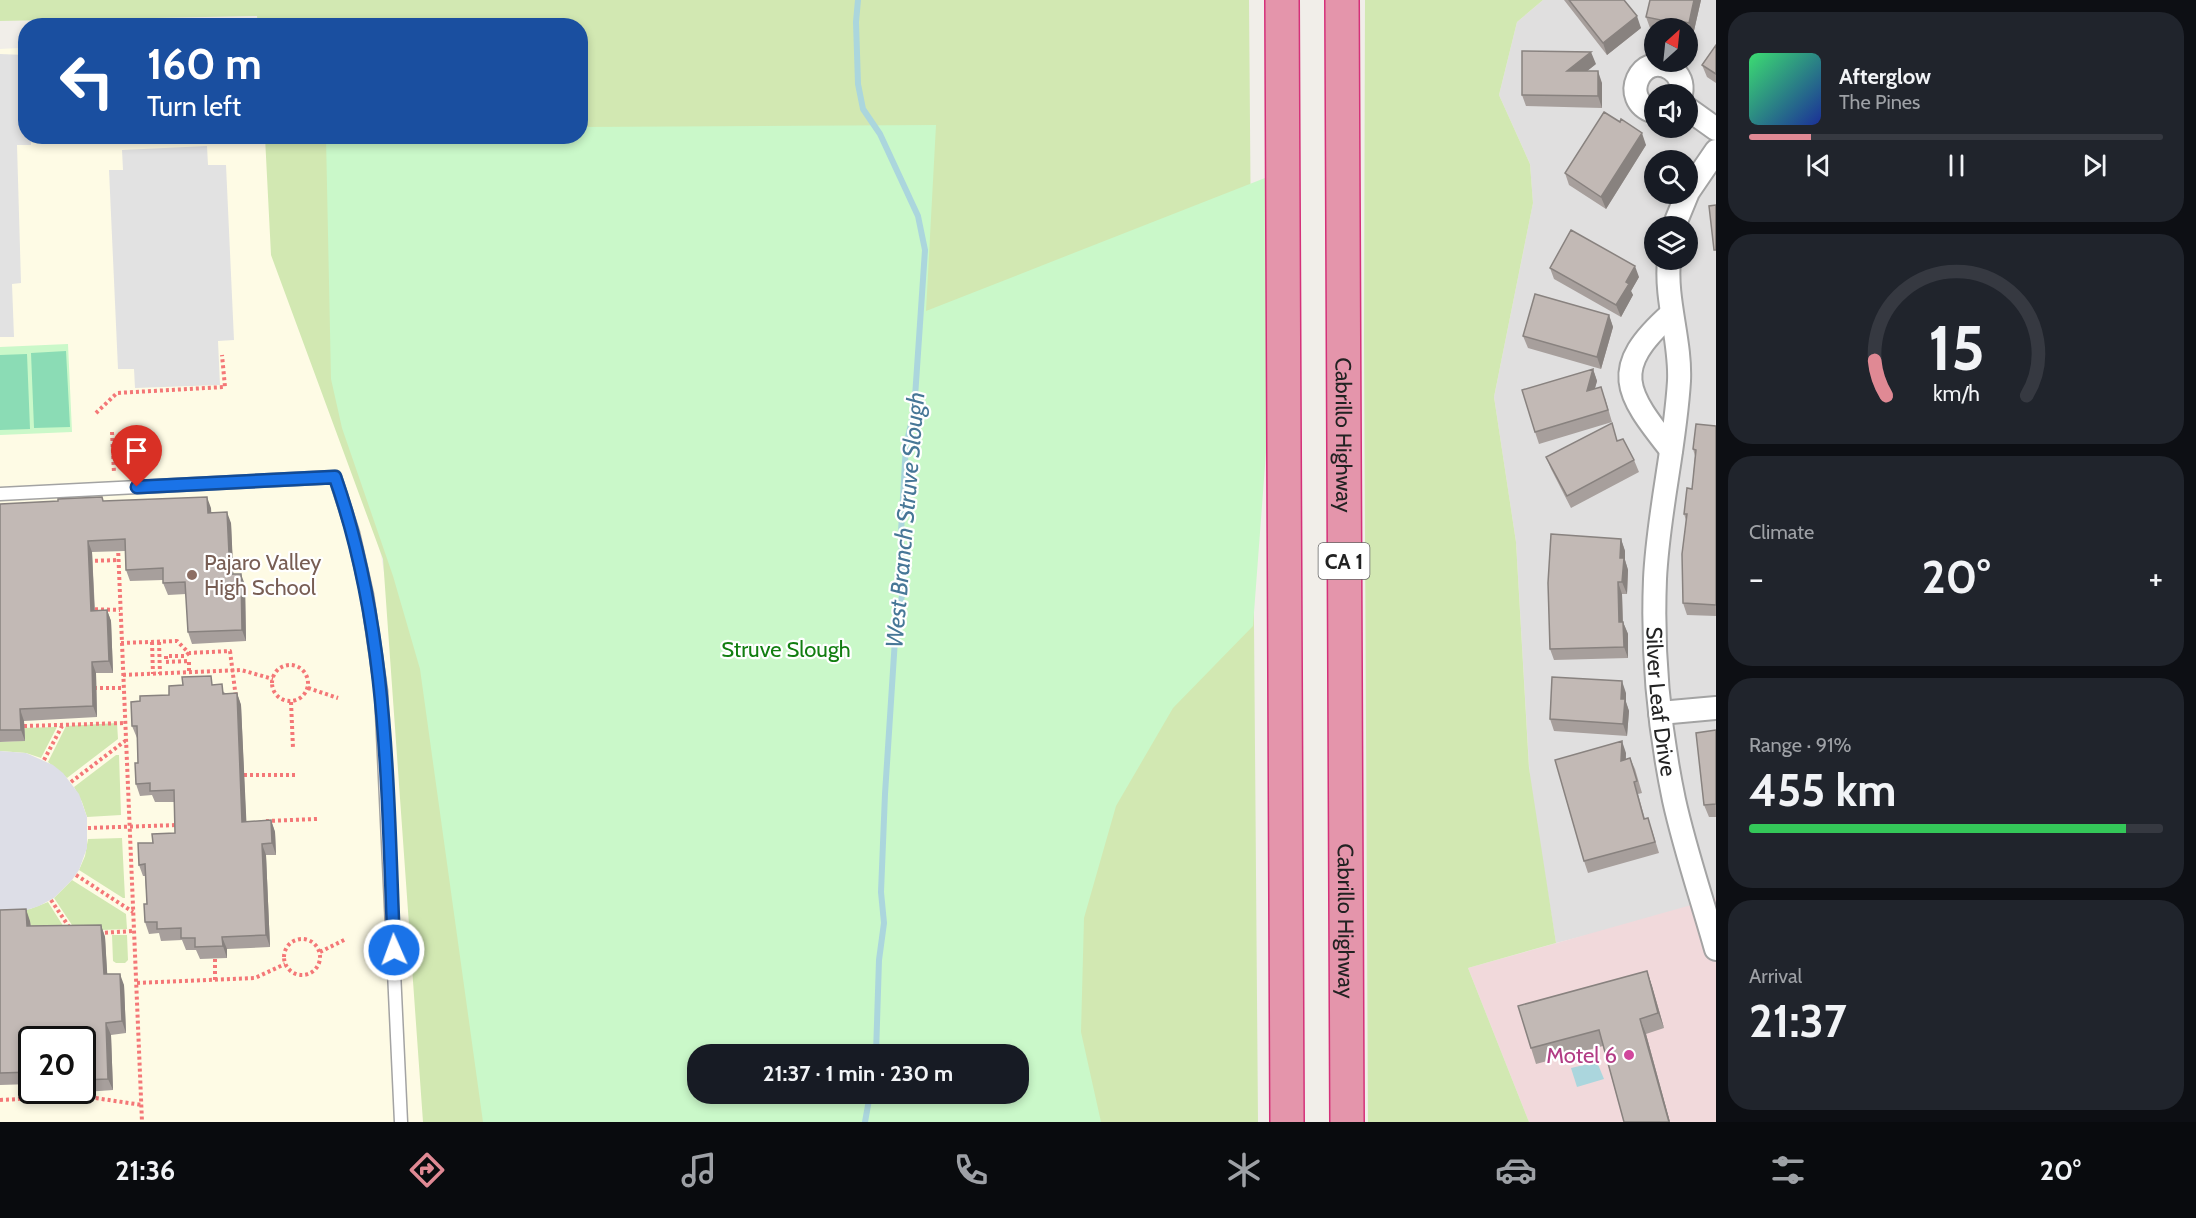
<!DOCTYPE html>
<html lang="en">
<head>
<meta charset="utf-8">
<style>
	:root { --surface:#171b24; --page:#20242c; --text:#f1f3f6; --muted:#9ea1a6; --line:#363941; --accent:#e08994 }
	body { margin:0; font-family:Cabin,sans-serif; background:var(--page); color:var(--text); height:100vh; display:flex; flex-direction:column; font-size:22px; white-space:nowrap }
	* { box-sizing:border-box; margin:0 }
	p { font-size:20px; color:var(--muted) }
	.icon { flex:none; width:33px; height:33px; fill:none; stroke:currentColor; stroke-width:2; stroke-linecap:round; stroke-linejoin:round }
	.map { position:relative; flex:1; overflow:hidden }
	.side { display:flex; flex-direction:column; gap:12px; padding:12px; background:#0d0f14; width:480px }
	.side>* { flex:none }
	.guide { position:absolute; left:18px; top:18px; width:570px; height:126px; border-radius:24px; box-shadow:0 3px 9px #0003; background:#1a4fa0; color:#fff; overflow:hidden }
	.needle { width:39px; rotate:27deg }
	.controls { position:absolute; left:1644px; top:18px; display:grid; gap:12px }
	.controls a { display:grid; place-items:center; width:54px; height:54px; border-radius:50%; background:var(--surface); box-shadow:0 3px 9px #0003; font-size:30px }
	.speed { position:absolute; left:18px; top:1026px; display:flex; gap:12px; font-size:30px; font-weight:700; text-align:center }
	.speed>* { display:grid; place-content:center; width:78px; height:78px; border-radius:50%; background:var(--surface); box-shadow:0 3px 9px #0003; line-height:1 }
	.speed .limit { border:3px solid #111; border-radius:9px; background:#fff; color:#111 }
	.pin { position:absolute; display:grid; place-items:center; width:51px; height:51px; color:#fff; margin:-62px -26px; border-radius:50% 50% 50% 0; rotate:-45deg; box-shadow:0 0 6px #0007 }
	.pin .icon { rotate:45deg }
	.me { position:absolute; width:66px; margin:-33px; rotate:358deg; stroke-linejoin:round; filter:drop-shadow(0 0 4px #0008) }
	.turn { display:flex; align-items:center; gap:21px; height:126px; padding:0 30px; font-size:27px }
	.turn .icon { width:78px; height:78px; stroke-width:2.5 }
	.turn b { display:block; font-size:42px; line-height:51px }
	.big { font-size:45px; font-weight:700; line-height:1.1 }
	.side .tile { flex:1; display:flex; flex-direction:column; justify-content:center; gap:9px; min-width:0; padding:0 21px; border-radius:24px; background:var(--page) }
	.side .dial { align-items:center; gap:0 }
	.dial svg { height:156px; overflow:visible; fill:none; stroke:var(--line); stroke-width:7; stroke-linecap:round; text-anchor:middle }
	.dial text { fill:var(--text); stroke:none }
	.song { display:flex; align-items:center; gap:18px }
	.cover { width:72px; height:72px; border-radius:9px; background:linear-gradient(135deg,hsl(140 70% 55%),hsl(230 70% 35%)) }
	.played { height:6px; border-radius:3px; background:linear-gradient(90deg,var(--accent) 15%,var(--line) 15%) }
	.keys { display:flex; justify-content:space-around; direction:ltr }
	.heat { display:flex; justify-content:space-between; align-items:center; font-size:33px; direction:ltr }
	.charge { height:9px; border-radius:4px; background:linear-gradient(90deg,#34c759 91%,var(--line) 0) }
	.trip { position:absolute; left:687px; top:1044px; width:342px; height:60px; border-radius:24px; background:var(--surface); box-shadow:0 3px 9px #0003; font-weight:700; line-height:60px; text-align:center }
	.menu { display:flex; height:96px; justify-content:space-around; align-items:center; background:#090b0e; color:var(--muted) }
	.menu .icon { width:42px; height:42px }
	.menu .current { color:var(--accent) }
	.menu b { font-size:27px; color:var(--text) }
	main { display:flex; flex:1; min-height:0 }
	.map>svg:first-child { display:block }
</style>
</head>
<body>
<main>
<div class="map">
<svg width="1716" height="1122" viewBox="0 0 1716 1122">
	<rect width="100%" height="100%" fill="#f1eee9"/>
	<!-- residential -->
	<path fill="#e0dfdf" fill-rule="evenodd" d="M1543,0H1716V902L1556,943L1530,783L1516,542L1494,397L1533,203L1530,164L1499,95L1517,22ZM1654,28H1688V62H1654ZM1654,94H1688V128H1654ZM1654,160H1688V194H1654ZM1654,226H1688V260H1654Z"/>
	<!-- commercial -->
	<path fill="#f1d9db" d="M1716,898V1122H1529L1468,968Z"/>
	<!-- education -->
	<path fill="#fefbe5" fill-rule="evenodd" d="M19,48L25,49L26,136L265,137L381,555L477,1122H0V49ZM32,1040H82V1090H32Z"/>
	<!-- grass -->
	<path fill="#d2e8b2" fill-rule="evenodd" d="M0,0H1249L1258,1122H423L383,559L271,255L265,137L580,136V26H258L257,16L0,21ZM698,1054H1018V1094H698Z
		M1365,0H1543L1517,22L1499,95L1530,164L1533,203L1494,397L1516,542L1529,768L1556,943L1468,968L1529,1122H1368L1364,340Z
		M117,723L118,739L67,778L48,762L66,726Z
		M57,727L41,758L26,753L0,751V742L21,741V728Z
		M116,755H119L121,815L87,817L82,802L74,787Z
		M122,838L125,898H123L79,870L85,856L88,839Z
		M72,880L126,914L127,929L76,931L54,898Z
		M48,902L67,932L31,933L0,912L30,909Z
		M112,935H127L128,960L125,963H116L113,961Z"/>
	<!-- park -->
	<path fill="#caf8c9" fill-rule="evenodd" d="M936,125L926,311L1280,172L1277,305L1253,626L1173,708L1116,806L1084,918L1081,1032L1101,1122H483L420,669L393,576L342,428L331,379L326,137L580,136L581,127ZM698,1054H1018V1094H698Z
		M68,344L72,432L0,435V347Z"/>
	<!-- pitch -->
	<path fill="#8bdcb5" d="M66,351L70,427L34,428L31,353Z
		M27,354L30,429L0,430V355Z"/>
	<!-- parking -->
	<path fill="#e2e2e2" d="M0,54L25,55L26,136L31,137V145H17L21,283L12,284L14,337H0Z
		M207,146L208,165H226L234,340L218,341L220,385L135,388L134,369H118L109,170H123L122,150Z"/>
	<!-- plaza -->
	<path fill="#dddee7" d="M0,751L26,753L53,765L63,773L79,794L87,817V848L79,870L72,880L54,898L39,906L21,912H0Z"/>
	<!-- water -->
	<path fill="#abd6dd" d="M1597,1062L1604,1079L1577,1087L1571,1068Z"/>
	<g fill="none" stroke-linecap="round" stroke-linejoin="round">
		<!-- stream -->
		<path stroke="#abd6dd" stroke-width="6" d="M858,0L856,22L858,84L863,109L880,134L918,216L925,250L914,412L906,445L901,532L903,591L896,624L885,794L881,892L884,923L879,960L876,1054
			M865,1122L870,1094"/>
		<!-- service casing -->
		<g stroke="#a3a3a3" stroke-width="15">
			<path id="service" d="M0,494L335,477L353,533L367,595L381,691L401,1122"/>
		</g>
		<!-- minor casing -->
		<g stroke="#a3a3a3" stroke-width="26">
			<g id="minor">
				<path d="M1688,109L1716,129"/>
				<path d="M1654,112C1617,100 1642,50 1671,69C1680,75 1683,84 1681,94"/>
				<path d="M1674,226L1688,192L1716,151"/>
				<path id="s1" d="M1669,260C1665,300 1681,341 1679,381C1675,448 1658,513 1655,579C1652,653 1659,728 1674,800C1685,850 1702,899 1716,949"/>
				<path d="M1671,450C1625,392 1609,369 1671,314"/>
				<path d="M1660,713L1716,708"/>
			</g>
		</g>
		<!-- motorway casing -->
		<g stroke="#d53079" stroke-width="36">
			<g id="motorway">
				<path d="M1282,0L1287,1122"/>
				<path id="s2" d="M1342,0L1347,1122"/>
			</g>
		</g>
		<!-- path -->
		<path stroke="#f47777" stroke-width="4" stroke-dasharray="3 3" stroke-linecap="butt" d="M96,413L117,393L225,387L222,355
			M112,432L114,473
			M118,547L142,1122
			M89,561L119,560
			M89,609L120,610
			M152,642L153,674
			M159,642L160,674
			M121,643L177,641L189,653L230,651L236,698
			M189,653L185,656H166V662L189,661V672
			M272 683a18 18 0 1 1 36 0a18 18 0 1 1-36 0Z
			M123,675L241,670L273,679
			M94,688H123
			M308,688L338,698
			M291,702L293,748
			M24,726L125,723
			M44,760L62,726
			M244,775H295
			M71,782L125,741
			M266,821L317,819
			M88,828L178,825
			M76,875L133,912
			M51,900L69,927
			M99,933L134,931
			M284 957a18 18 0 1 1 36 0a18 18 0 1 1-36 0Z
			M320,952L346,939
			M215,980V959
			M137,983L255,978L285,964
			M52,1090L53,1098
			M0,1100L82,1096L142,1105"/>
		<!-- service -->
		<use href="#service" stroke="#fff" stroke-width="12"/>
		<!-- minor -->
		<use href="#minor" stroke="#fff" stroke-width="22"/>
		<!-- motorway -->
		<use href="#motorway" stroke="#e495ab" stroke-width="33"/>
	</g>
	<!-- wall -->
	<path fill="#a79f9c" d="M1564,0H1624L1641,28L1607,55Z
		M1701,0L1693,35L1688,34V28H1654V29L1650,28L1646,17Z
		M1716,45V83L1707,77L1702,65Z
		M1596,64L1587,71L1602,83V108L1526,106L1522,95Z
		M1620,122L1646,145L1606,209L1569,185L1565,173Z
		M1550,268L1639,277L1631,291L1633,295L1621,317L1554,279Z
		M1609,315L1613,327L1601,369L1528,348L1523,336Z
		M1593,369L1597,381L1595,388L1605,398L1612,422L1539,444L1535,432Z
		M1716,426V616L1687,615L1683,603L1686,520L1684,514L1692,489L1695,456L1693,449Z
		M1618,441L1634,460L1639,472L1571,508L1551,469L1546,457Z
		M104,501L211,508V512L231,523L233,574L245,585L246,641L192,644L188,632L186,594L168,595L163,583V580L130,581L126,570L125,551L92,552L95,611L107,610L111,621L113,673H96L97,717L24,721L25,741L0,742V504Z
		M1621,539L1625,551V560L1628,570L1627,594H1622L1623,622L1628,634V658L1554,660L1550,649Z
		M215,685L225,693H237L241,705L246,822L271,820L275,832L276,855H266L270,947L227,949V958L200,959L196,950H186L182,940L161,941L159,933L149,934L145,922L147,904L145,876H143L139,865L153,843L175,833V802H155L152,795L140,796L136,784L138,763L137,738L132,726L140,701Z
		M1626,693V702L1629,711L1627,736L1554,731L1550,719Z
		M1716,730V817H1709L1704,805Z
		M1626,753V759L1630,758L1635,769L1642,793L1638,794L1645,819L1652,830L1659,853L1588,873L1584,861Z
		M0,910L30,921L31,926L101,925L105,937L107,974L124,985L126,1033L111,1035L113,1090L85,1092L82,1085V1040H32V1084L0,1085Z
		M1647,971L1652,986L1664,1028L1646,1034L1670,1122H1624L1603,1046L1536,1064L1531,1048Z"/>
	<!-- shaded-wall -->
	<path fill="#88827f" d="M1694,0H1701L1693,35L1689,23Z
		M1637,16L1641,28L1607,55L1603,43Z
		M1671,19L1674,28H1672L1670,22Z
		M1591,52L1596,64L1572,83L1567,71Z
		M1598,71L1602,83V108L1598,96Z
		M1642,133L1646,145L1606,209L1601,197Z
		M1635,266L1639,277L1631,291L1633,295L1621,317L1616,305L1626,282Z
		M1609,315L1613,327L1601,369L1597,357Z
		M1593,369L1597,381L1591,402L1587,391Z
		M207,497L211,508L212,524L208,513Z
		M227,512L231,523L234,586L230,574Z
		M1621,539L1625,551V560L1628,570L1627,594L1622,582L1620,558Z
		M88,541L92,552L95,622L91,611Z
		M241,574L245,585L246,641L242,630Z
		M1618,582L1622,594L1623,634L1619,622Z
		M107,610L111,621L113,673L109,661Z
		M1623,622L1628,634V658L1624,647Z
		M92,662L96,673L97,717L93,706Z
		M1622,681L1626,693V702L1629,711L1627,736L1623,724L1621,699Z
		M237,693L241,705L247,834L242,822Z
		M20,709L24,721L25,741L21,730Z
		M1622,741L1626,753L1625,773L1621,761Z
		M271,820L275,832L276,855L272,843Z
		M262,844L266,855L270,947L266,935Z
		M26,909L30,921L31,938L27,926Z
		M101,925L105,937L108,986L104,974Z
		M222,937L227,949V958L223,946Z
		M1647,971L1652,986L1664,1028L1658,1013Z
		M120,974L124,985L126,1033L122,1021Z
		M1640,1019L1646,1034L1670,1122H1669Z
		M106,1023L111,1035L113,1090L108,1079Z"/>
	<!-- building -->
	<path fill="#c2b9b5" stroke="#88827f" stroke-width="1.5" d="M1569,0H1624L1637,16L1603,43Z
		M1650,0H1694L1689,23L1671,19L1670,22L1646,17Z
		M1716,45V74L1702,65Z
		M1522,51L1591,52L1567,71H1598V96L1522,95Z
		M1604,112L1620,122L1621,119L1642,133L1601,197L1565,173Z
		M1716,205V250H1714L1709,206Z
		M1571,230L1635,266L1626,282L1629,284L1616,305L1550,268Z
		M1535,294L1609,315L1597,357L1523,336Z
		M1593,369L1587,391L1601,387L1608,410L1535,432L1522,390Z
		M1612,423L1617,441L1623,439L1634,460L1567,496L1546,457Z
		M1696,424L1716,426V605L1683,603L1682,554L1687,514H1684L1687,488L1692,489L1696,450L1693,449Z
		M102,497L103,501L207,497L208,513L227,512L230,574H241L242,630L188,632L185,582L163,583V568L126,570L125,539L88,541L91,611L107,610L109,661L92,662L93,706L20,709L21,730H0V504L58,501V499Z
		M1551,534L1621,539L1620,558H1624L1622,582H1618L1619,622H1623L1624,647L1550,649L1548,583Z
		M211,676L212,685L222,684L223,694L237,693L242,822L271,820L272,843L262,844L266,935L222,937L223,946L195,947V938H181V928L157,929V922H145L144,904H147L145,864L139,865L138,843H153L152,834L175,833L174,790L150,791V783L136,784L135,763H138L137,726H132L131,702L140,701V696L169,695V686L183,685L182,677Z
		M1552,677L1622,681L1621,699H1625L1623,724L1550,719Z
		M1716,730V804L1704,805L1696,733Z
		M1622,741L1621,761L1630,758L1637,781L1634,782L1644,819L1648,818L1655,842L1584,861L1555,760Z
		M26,909L27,926L101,925L104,974H120L122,1021L106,1023L108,1079L82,1080V1040H32V1072L0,1073V910Z
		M1647,971L1658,1013L1640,1019L1669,1122H1624L1599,1030L1531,1048L1518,1006Z"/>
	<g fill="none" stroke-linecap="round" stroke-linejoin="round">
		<!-- route casing -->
		<g stroke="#114b97" stroke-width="15">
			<path id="route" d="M137,487L335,477C389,631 387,789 394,950"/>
		</g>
		<!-- route -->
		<use href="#route" stroke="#1a73e8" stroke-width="10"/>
	</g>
	<!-- markers -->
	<circle fill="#8d6e63" stroke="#fff" stroke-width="2" cx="192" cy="575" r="6"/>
	<circle fill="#d1479c" stroke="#fff" stroke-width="2" cx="1629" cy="1055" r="6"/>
	<g text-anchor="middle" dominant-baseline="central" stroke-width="4.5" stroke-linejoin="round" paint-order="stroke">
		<!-- shield labels -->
		<rect fill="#fff" stroke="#646464" stroke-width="1.5" x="1318.5" y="543" width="51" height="36" rx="4.5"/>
		<g font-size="21" font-weight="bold" fill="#222">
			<text x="1344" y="561">CA 1</text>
		</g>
		<!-- street labels -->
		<g font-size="22" fill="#222" stroke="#fff">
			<text stroke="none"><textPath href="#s2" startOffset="435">Cabrillo Highway</textPath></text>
			<text stroke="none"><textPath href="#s1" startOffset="444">Silver Leaf Drive</textPath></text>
			<text stroke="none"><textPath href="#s2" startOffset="921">Cabrillo Highway</textPath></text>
		</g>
		<!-- education labels -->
		<g font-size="22" fill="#785e54" stroke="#fff" text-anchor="start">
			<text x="204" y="562">Pajaro Valley<tspan x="204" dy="25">High School</tspan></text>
		</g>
		<!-- park labels -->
		<g font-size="22" fill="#127e11" stroke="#fff">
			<text x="786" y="649">Struve Slough</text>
		</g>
		<!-- hotel labels -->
		<g font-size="22" fill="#b23c85" stroke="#fff" text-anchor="end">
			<text x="1617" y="1055">Motel 6</text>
		</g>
		<!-- water labels -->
		<g font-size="24" font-style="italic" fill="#477797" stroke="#fff">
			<text transform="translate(905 520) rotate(-85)">West Branch Struve Slough</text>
		</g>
	</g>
</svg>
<div class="controls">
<a><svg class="needle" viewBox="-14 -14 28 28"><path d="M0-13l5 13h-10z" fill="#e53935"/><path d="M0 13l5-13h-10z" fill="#9ea1a6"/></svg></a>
<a><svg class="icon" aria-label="sound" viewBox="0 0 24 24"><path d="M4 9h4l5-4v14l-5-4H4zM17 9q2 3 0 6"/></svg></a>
<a><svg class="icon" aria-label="search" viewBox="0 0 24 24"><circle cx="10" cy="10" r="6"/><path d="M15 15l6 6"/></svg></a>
<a><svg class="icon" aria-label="layers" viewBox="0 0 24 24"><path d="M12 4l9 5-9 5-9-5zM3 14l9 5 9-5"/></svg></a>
</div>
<div class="speed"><div class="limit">20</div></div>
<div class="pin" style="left:137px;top:487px;background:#d93025"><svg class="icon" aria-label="arrive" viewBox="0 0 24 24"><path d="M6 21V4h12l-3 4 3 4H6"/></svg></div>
<svg class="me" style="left:394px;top:950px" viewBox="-20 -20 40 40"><circle r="17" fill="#1a73e8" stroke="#fff" stroke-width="3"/><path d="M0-11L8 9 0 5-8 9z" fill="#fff"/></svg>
<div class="trip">21:37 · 1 min · 230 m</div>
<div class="guide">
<div class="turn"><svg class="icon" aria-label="left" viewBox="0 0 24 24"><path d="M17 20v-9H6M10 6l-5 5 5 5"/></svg><div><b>160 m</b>Turn left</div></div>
</div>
</div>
<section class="side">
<div class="tile">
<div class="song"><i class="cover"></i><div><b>Afterglow</b><p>The Pines</p></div></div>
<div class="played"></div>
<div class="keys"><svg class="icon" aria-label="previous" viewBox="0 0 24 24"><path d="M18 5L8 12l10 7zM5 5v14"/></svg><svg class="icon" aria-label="pause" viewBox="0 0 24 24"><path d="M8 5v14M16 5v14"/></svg><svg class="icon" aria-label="next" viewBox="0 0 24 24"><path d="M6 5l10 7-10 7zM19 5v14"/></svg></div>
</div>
<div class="tile dial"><svg viewBox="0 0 100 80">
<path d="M14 69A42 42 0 1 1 86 69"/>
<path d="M14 69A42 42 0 0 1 8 51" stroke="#e08994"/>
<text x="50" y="56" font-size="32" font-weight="700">15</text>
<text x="50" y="72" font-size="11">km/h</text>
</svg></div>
<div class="tile"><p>Climate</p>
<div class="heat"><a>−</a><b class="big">20°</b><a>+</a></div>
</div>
<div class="tile"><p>Range · 91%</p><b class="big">455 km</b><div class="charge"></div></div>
<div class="tile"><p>Arrival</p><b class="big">21:37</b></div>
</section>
</main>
<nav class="menu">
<b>21:36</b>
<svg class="icon current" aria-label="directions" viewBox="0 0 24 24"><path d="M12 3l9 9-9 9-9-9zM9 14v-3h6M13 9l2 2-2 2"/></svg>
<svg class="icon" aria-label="music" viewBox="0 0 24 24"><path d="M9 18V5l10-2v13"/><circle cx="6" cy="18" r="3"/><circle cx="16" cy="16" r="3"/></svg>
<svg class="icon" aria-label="phone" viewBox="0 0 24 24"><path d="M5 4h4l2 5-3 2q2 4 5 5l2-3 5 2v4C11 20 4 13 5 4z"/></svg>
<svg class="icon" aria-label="climate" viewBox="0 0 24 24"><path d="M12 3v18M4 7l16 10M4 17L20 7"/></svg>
<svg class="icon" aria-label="car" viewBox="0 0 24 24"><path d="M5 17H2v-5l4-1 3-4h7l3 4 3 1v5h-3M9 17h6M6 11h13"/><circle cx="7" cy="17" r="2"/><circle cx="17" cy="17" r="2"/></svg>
<svg class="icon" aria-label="filters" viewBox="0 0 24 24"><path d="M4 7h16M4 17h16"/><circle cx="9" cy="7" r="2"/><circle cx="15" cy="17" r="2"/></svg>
<b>20°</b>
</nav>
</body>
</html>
